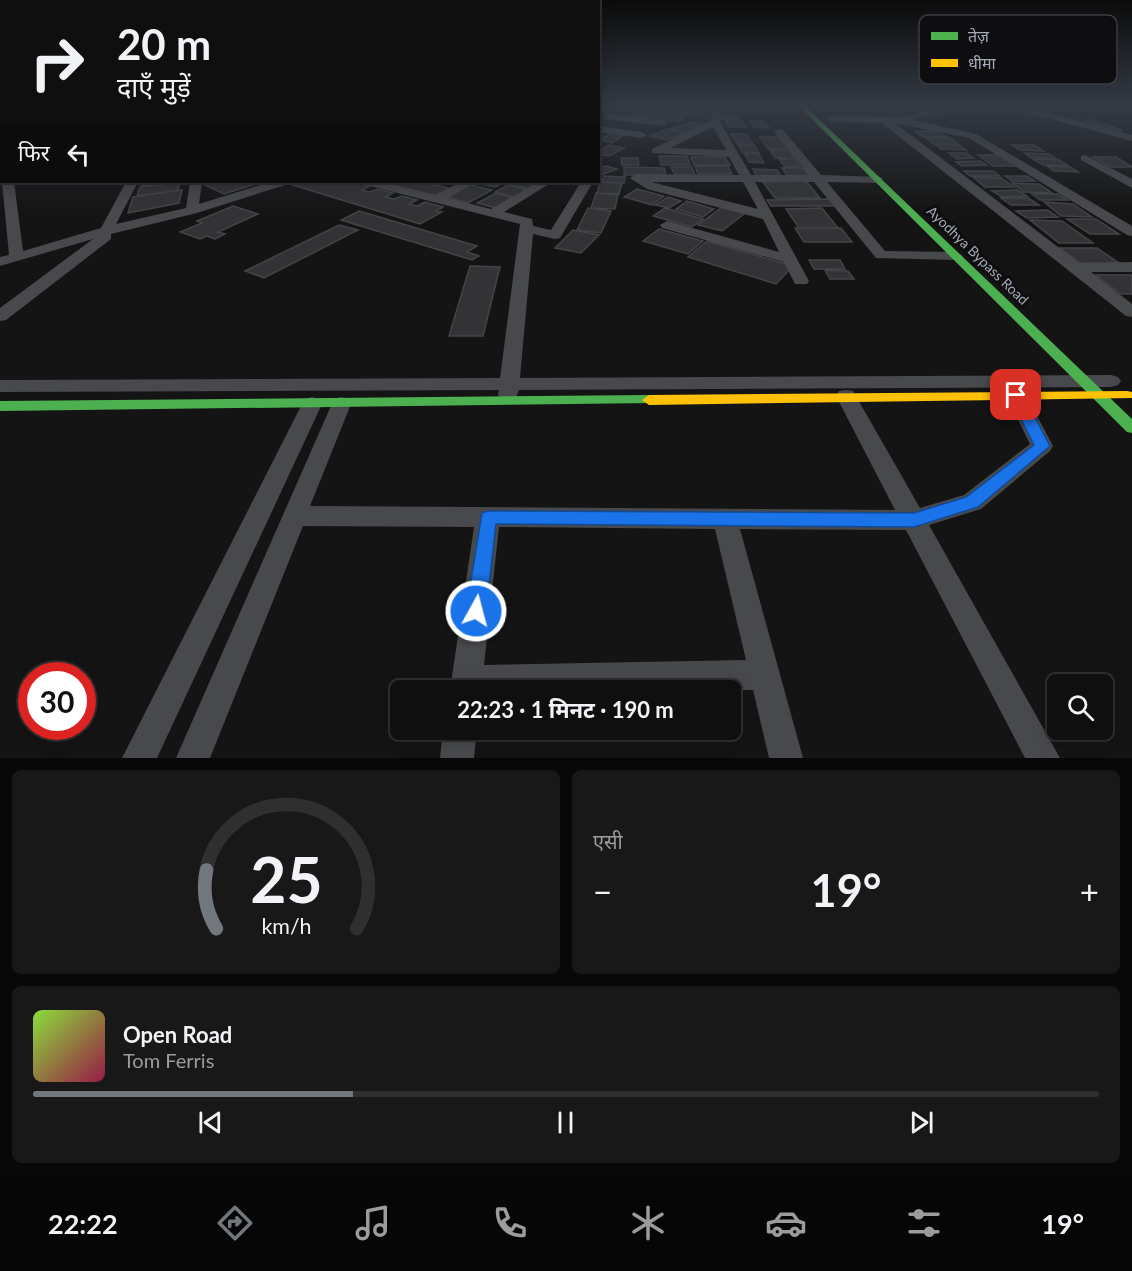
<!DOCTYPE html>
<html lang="hi">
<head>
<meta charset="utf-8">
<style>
	:root { --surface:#0f0f0f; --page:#181818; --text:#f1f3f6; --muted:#9b9c9e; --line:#2f2f2f; --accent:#72767d }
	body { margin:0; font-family:Lato,"Noto Sans Devanagari",sans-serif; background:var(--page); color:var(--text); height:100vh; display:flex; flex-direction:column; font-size:22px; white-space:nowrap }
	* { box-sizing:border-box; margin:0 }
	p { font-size:20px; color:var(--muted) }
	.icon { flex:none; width:33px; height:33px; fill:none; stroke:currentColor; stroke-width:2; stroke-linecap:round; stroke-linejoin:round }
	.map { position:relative; height:758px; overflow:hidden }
	.panel { display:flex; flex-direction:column; gap:12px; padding:12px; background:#080808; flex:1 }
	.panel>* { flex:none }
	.guide { position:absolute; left:0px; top:0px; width:600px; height:183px; box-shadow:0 3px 15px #0003,0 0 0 2px var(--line); background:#0f0f0f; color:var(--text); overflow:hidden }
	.tools { position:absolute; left:1047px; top:674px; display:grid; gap:12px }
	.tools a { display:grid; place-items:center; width:66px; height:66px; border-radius:9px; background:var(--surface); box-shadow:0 3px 15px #0003,0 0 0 2px var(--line); font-size:30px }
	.speed { position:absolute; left:18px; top:662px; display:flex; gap:12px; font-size:30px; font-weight:700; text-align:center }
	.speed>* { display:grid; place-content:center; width:78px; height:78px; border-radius:50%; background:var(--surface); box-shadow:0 3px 15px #0003,0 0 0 2px var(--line); line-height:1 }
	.speed .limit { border:9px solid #d22; background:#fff; color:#111 }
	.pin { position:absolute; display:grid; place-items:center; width:51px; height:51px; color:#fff; margin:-26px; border-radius:12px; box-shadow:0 3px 9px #0006 }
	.me { position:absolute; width:66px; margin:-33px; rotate:7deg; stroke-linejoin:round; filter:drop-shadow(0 0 4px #0008) }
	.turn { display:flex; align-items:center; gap:21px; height:126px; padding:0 18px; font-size:27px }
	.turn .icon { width:78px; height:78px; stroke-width:2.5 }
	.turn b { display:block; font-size:42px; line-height:51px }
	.then { display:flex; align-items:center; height:57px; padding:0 18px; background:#0003; gap:12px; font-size:22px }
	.big { font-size:45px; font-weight:700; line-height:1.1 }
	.panel .tile { flex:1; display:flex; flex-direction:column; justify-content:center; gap:9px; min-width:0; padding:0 21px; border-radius:9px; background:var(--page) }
	.panel .dial { align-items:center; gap:0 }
	.dial svg { height:156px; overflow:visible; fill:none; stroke:var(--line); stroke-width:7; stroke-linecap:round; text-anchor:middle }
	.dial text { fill:var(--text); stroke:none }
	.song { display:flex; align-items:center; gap:18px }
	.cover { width:72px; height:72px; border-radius:9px; background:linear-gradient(135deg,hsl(90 70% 55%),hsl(340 70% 35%)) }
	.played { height:6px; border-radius:3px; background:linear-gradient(90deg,var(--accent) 30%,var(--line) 30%) }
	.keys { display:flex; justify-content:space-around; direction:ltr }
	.heat { display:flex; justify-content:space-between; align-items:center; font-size:33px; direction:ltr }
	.panel .tiles { flex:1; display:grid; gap:12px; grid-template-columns:1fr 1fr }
	.tile:last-child { grid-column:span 2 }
	.trip { position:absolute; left:390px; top:680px; width:351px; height:60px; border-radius:9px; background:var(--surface); box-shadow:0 3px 15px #0003,0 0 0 2px var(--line); font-weight:700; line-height:60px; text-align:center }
	.dock { display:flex; height:96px; justify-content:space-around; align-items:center; background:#060606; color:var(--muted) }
	.dock .icon { width:42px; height:42px }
	.dock .current { color:var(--accent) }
	.dock b { font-size:27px; color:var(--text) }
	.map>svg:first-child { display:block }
</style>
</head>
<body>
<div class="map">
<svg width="1132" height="758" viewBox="0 0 1132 758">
	<rect width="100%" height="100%" fill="#141414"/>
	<!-- building -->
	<path fill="#333335" stroke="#424448" stroke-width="1.5" d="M679,108L698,109L695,116L676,114Z
		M635,112L651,113L647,119L632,118Z
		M654,112L668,113L665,120L650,119Z
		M670,114L685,115L682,121L666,120Z
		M719,117H739L746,127H729L724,119Z
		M1089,120L1122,130L1111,132L1078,122Z
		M750,121H764L769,128L754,127Z
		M691,122L706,125L686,133L671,129Z
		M668,129L685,133L667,140L650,136Z
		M915,131H938L946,137H922Z
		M612,133L624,135L612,143L599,140Z
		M731,134H746L753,144H737Z
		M760,137H780L789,149H768Z
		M926,138H951L958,144H933Z
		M738,144L754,145L759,153L742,152Z
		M935,144L959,145L966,150L941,149Z
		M609,145L624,148L609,156L598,154V151Z
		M1012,145H1034L1043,151L1020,150Z
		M770,150L790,151L795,159L775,158Z
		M744,153H758L764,163L749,162Z
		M949,153H966L974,158L957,159Z
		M1025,153L1049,154L1056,159L1031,158Z
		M978,155H1001L1017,166H993Z
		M659,156H687L690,165H661Z
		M691,157H725L730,165H694Z
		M1092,157H1116L1132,167H1111Z
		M621,158H638L639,165H622Z
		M779,159H794L801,167H785Z
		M1033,159L1059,160L1069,166L1043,165Z
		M981,161L987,165L962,166L956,162Z
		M607,166L617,169L598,176V168Z
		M695,166H728L732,174H698Z
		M1047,166L1070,167L1078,172L1054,171Z
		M624,167L664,168L666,175H624Z
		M671,167H692L695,175H675Z
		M782,168H803L811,178H789Z
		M753,169L777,170L782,178H757Z
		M964,171H993L1000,176H970Z
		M604,176L625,177L624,183L602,182Z
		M1005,176H1027L1035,181H1012Z
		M973,177L1001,178L1014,187H985Z
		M806,181L820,198H775L763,182Z
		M144,182H180L142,186Z
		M180,182L178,190L137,196L140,187Z
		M210,182H262L224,194L203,184Z
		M289,182H353L370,186L362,190L369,192L378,189L393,193L385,197L394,199L402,196L417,200L409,204L417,206L425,202L443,207L436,211L442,212L420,224L286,183Z
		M375,182H421L449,188L434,196Z
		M479,182H506L495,187L476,183Z
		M514,182H542L529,189L509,184Z
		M600,182L622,183L619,194L597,193Z
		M1012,183L1039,184L1052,193L1024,192Z
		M471,185L492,190L468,203L447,197Z
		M508,185L527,190L514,197L495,192Z
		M637,189L664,196L652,205L624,197Z
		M182,190L179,203L128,213L133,197Z
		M1017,190L1027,196L1002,197L992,191Z
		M496,193L514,198L495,208L477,203Z
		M596,193L618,195L615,209L591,208Z
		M1032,194H1058L1068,200H1040Z
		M668,197L681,201L669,208L655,205Z
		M1001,198H1028L1039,205H1011Z
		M830,199L835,206H771L767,200Z
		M687,201L714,209L703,217L676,209Z
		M1044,202L1073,204L1092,217L1061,216Z
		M233,206L258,214L218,232L225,234L215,239L207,236L200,239L180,232L202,223L197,221Z
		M722,207L745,213L722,231L698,225Z
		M588,208L611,211L601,233L577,230Z
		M665,208L703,219L692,227L653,216Z
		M822,208L838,228H799L786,209Z
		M1047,210L1058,217L1027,218L1016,211Z
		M359,211L477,246L467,252L479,256L472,260L341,220Z
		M1067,219H1096L1119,234H1090Z
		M1030,220L1062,221L1093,243H1059Z
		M339,225L358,230L264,278L245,271Z
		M795,228H841L852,242H804Z
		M659,229L703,241L688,254L643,241Z
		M573,230L599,235L581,253L555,248Z
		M707,241L793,266L776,284L688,257Z
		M1060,248H1097L1119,263H1080Z
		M809,260H840L845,269H814Z
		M470,266L500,267L483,336H449Z
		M825,270L848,271L854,279H830Z
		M1096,275H1132V294H1121Z"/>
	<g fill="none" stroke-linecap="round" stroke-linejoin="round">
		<!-- street -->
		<path fill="#48494d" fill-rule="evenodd" d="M665,105H729L723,109L720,122L751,175H809L774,132L779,129L783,130L821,175L881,177L883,179L877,183L827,182L885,251L956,252L963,256L956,260L876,258L814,182H755L809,281L807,284H795L784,262L662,228L660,225L667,221L779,252L763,219L647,189L630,178L636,174L739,175L729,157L652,153V149L711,120L714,110L669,108ZM713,127L726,150L670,148ZM652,182H743L758,209L655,183Z
			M950,105H963L913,120L976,134L1132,226V236L1127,235L969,138L895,123L1079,263L1132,262V272H1091L1132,304V317L1126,316L882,123L831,122L826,119L831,116L902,117Z
			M1006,105H1019L1132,135V141L1007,107Z
			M608,114L663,120L668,123L663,126L605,119L603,117Z
			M598,126L642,132L647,135L642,138L598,132Z
			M0,130H2V136H0Z
			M1085,155L1132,179V188L1081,160V156Z
			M2,182H14L23,251L101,228L126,182H138L116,224L186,208L190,182H202L199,204L270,182H287L285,185L197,213L111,234V239L6,320L0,321V308L93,239L0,266V257L9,255Z
			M364,182H382L436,195L460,182H474L448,198L491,209L538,182H552L504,212L532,219L533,226L551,230L581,182H593L560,238L555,239L533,234L520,378L1111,375L1118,377L1121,381L1118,385L1111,387L519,390L515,400L508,401L501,400L498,395L499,390L0,392V380L500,378L520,224L366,185Z
			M1016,389L1023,390L1026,395L1053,446L1050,451L981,509L929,525L1060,758H1025L906,530L740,529L803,758H769L753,690H450L474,527L303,526L210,758H176L334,399L341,397L348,399L351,404L310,506L895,510L836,396L839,391L846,390L853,391L920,508L964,495L1030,444L1006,395L1009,390ZM499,527L715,529L746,660L484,665Z
			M312,397L319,399L322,404L157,758H122L302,404L305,399Z
			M443,729H477L474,758H440Z"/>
		<!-- fast -->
		<path fill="#4caf50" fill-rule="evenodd" d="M798,105H804L1132,419V433L1127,432Z
			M649,395L656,400L654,403L0,411V401Z"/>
		<!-- slow -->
		<path fill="#ffc107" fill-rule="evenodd" d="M1127,391L1132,392V398L649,405L642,400L649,395Z"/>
	</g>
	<!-- sky -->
	<linearGradient id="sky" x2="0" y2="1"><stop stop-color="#0b0b0b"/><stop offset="0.5" stop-color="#343a45"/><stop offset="1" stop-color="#343a45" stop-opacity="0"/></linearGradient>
	<rect width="1132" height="211" fill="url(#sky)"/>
	<!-- route -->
	<path fill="#1a73e8" stroke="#114b97" stroke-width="1.5" d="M1016,390L1023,395L1050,446L978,507L914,527L496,524L486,611L483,617L476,620L469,617L466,611L482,513L488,511L914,513L966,497L1034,445L1009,395Z"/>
	<g text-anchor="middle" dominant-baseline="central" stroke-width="6" stroke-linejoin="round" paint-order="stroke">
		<!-- far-street labels -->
		<g font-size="14" fill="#a4aab6" stroke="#0e0e10">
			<text transform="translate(978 255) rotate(44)">Ayodhya Bypass Road</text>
		</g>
	</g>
	<!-- legend -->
	<rect x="919" y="15" width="198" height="69" rx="9" fill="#0e0e10" stroke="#3b3d42" stroke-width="1.5"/>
	<rect x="931" y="32" width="27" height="8" fill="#4caf50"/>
	<rect x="931" y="59" width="27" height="8" fill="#ffc107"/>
	<g font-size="16" fill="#a4aab6">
		<text x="968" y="42">तेज़</text>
		<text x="968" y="69">धीमा</text>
	</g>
</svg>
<div class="tools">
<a><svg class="icon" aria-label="search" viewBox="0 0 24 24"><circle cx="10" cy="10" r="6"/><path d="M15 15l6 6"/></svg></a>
</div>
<div class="speed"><div class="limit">30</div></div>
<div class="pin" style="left:1016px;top:395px;background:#d93025"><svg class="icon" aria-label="arrive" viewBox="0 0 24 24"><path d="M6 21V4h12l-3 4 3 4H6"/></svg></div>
<svg class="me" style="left:476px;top:611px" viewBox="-20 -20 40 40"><circle r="17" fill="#1a73e8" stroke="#fff" stroke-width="3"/><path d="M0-11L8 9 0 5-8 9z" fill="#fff"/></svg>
<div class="trip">22:23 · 1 मिनट · 190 m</div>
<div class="guide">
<div class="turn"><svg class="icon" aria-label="right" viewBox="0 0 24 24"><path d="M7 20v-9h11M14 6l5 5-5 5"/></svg><div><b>20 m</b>दाएँ मुड़ें</div></div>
<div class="then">फिर<svg class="icon" aria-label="left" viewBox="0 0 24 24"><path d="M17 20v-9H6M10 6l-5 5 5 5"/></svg></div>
</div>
</div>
<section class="panel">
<div class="tiles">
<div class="tile dial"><svg viewBox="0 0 100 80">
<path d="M14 69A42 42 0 1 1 86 69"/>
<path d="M14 69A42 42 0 0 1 9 39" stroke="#72767d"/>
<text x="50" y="56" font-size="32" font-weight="700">25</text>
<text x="50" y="72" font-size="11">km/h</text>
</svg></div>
<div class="tile"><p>एसी</p>
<div class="heat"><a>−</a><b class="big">19°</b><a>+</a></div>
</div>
<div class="tile">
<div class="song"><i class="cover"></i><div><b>Open Road</b><p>Tom Ferris</p></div></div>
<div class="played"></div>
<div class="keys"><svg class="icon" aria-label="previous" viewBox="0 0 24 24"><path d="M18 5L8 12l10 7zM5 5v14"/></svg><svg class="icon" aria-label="pause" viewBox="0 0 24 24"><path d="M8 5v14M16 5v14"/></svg><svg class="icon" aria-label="next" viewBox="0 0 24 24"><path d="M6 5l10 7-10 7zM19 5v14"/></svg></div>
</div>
</div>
</section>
<nav class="dock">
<b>22:22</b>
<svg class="icon current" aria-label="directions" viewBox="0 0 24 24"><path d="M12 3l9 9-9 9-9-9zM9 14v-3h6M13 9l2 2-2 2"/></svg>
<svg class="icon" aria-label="music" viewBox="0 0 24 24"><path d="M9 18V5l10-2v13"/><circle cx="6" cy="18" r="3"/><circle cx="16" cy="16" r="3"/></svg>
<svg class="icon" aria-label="phone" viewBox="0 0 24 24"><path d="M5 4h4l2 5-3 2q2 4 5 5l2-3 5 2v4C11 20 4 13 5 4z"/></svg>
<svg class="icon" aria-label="climate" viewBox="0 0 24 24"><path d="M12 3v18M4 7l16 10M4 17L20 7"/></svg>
<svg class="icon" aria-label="car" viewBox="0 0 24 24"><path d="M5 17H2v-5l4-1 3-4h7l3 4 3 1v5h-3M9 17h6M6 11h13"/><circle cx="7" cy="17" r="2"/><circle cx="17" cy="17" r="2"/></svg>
<svg class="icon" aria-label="filters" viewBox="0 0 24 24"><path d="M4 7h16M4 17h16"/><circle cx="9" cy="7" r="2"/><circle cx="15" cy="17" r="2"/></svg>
<b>19°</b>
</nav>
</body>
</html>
